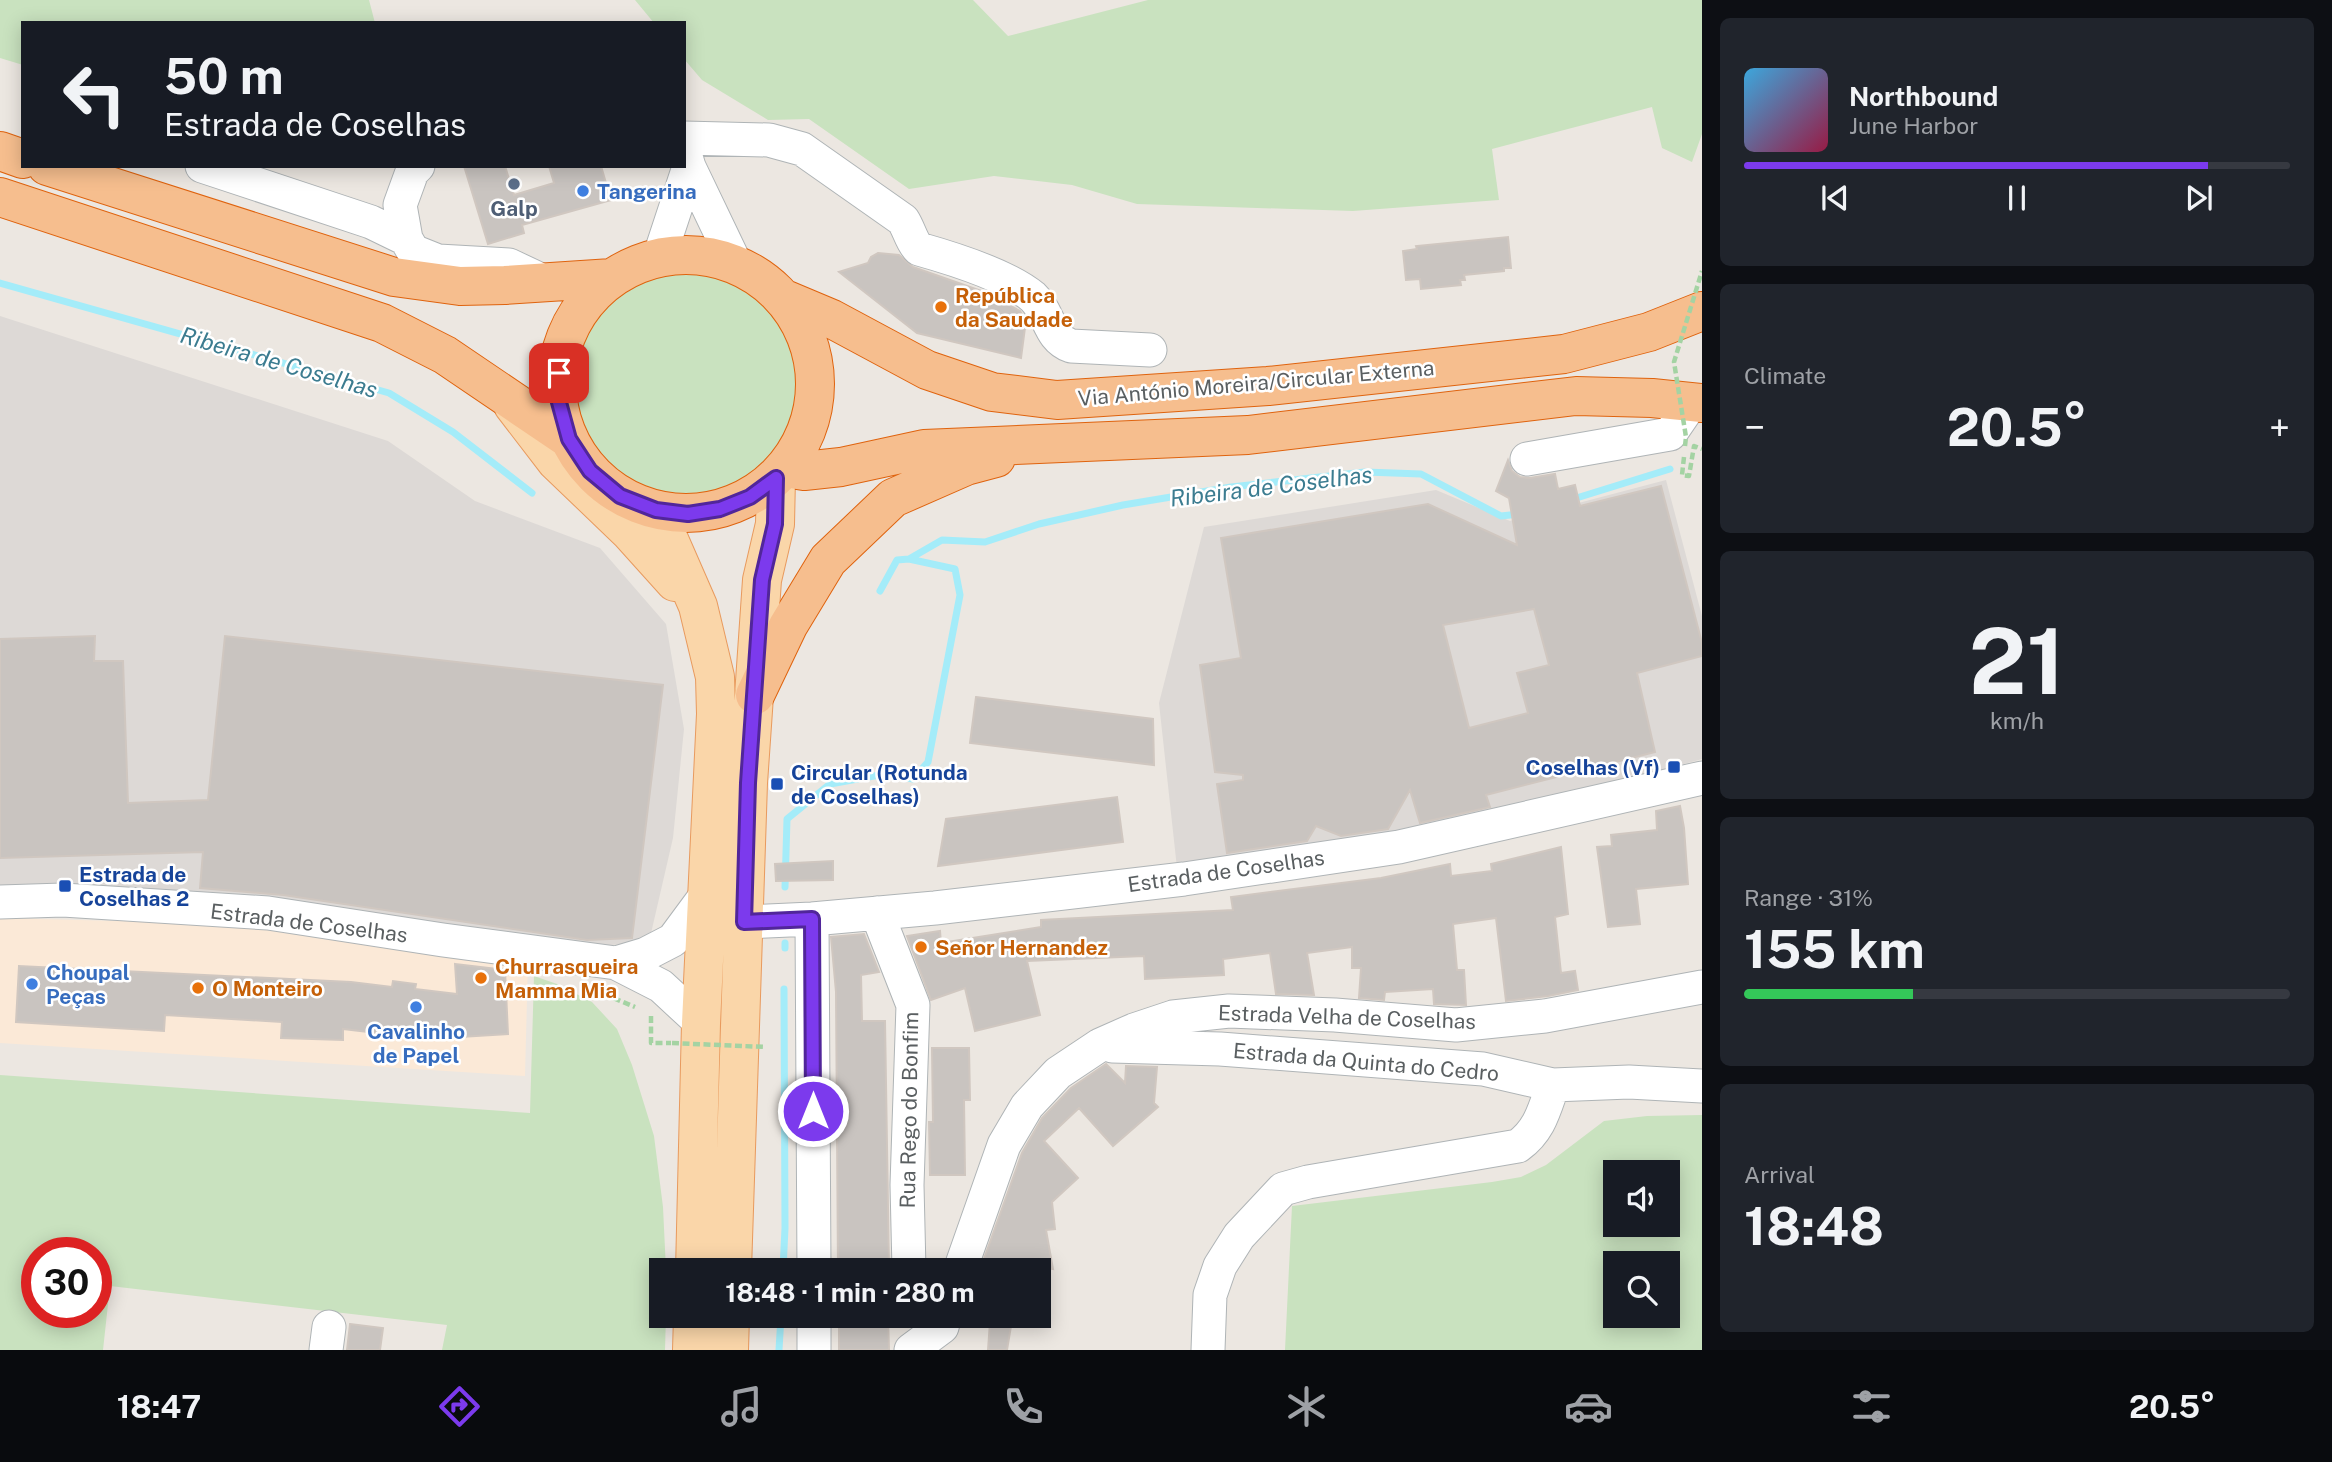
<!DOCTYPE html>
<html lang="en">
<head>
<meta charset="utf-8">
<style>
	:root { --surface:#171b24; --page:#20242c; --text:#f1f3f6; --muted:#9ea1a6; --line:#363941; --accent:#7c3aed }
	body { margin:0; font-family:"Public Sans",sans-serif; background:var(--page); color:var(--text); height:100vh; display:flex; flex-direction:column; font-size:26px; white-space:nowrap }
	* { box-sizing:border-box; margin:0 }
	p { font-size:23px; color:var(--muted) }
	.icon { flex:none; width:38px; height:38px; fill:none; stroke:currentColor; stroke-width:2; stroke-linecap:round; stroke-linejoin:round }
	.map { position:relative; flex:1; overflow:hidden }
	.details { display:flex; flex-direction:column; gap:18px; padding:18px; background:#0d0f14; width:630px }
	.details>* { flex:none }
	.banner { position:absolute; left:21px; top:21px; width:665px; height:147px; border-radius:0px; box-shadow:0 4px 18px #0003; background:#171b24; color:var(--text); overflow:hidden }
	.controls { position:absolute; left:1603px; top:1160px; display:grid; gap:14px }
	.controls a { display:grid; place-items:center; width:77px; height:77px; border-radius:0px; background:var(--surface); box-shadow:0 4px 18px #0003; font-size:35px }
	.speed { position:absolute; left:21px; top:1237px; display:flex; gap:14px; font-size:35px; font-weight:700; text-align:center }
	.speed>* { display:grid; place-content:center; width:91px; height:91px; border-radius:50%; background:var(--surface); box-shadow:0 4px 18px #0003; line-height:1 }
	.speed .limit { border:10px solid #d22; background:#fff; color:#111 }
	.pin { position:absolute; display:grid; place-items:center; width:60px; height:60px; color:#fff; margin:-30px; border-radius:14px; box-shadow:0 4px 10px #0006 }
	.me { position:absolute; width:77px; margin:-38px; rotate:0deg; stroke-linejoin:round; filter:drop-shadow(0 0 5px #0008) }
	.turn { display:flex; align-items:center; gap:24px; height:147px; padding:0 28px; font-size:32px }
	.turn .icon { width:91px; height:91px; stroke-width:2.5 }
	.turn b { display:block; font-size:49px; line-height:60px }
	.big { font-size:52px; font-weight:700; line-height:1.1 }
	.details .tile { flex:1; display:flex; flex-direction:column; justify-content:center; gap:10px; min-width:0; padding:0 24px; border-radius:10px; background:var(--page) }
	.details .dial { align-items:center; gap:0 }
	.dial b { font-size:91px; line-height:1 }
	.song { display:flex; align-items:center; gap:21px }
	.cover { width:84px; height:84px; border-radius:10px; background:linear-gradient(135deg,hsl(200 70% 55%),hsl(340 70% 35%)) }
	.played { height:7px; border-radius:4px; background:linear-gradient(90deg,var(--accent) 85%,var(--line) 85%) }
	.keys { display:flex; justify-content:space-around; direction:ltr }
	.heat { display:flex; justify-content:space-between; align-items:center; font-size:38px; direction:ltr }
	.charge { height:10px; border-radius:5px; background:linear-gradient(90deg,#34c759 31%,var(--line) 0) }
	.trip { position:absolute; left:649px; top:1258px; width:402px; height:70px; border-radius:0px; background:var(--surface); box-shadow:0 4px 18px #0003; font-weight:700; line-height:70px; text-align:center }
	.menu { display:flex; height:112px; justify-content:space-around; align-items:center; background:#090b0e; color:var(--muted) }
	.menu .icon { width:49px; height:49px }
	.menu .current { color:var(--accent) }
	.menu b { font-size:32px; color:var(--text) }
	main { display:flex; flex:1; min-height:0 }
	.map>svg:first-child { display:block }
</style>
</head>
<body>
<main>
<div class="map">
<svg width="1702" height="1350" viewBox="0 0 1702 1350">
	<rect width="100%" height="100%" fill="#ece7e1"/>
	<!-- commercial -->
	<path fill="#fbe9d7" d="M0,918L273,925L528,960L525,1076L0,1043Z"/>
	<!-- industrial -->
	<path fill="#ddd9d6" d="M0,316L388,441L475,501L600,548L666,624L684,729L673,838L649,942L586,947L194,892L0,886Z
		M1666,480L1702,616V759L1496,816L1177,868L1159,703L1204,527L1436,490L1510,521Z"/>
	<!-- green -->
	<path fill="#c9e2bf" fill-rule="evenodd" d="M0,0H369L375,23H23V65L0,58Z
		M635,0H973L1008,36L1148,0H1702V134L1692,162L1662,148L1652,107L1492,149L1499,200L1353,211L1137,204L1072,185L994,176L909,189L809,119L768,120L702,80L684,59V23H654Z
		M576 384a111 111 0 1 1 222 0a111 111 0 1 1-222 0Z
		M534,976L557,984L592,1002L617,1029L632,1065L654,1136L663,1207L666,1270H662V1316H666L665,1350H442L447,1325L110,1286L103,1350H0V1075L530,1113ZM37,1253H96V1312H37Z
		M1702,1115V1350H1285L1292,1206L1492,1182L1521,1177L1546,1165L1604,1121L1647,1116ZM1668,1172V1225H1615V1172ZM1615,1264H1668V1316H1615Z"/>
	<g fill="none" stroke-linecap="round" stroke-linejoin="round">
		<!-- stream -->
		<path stroke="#a4ecf9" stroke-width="7" d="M0,283L389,393L453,432L532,493
			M1570,500L1670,469
			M909,559L942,540L985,542L1039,524L1123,505L1231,487L1365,472L1421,474L1501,516L1519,514
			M785,887L787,819L830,784L885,774L913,779L928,762L960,595L955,569L909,559L897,560L880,591
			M785,948V943
			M783,1270L785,1228L784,989
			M779,1350L781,1316"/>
	</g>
	<!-- building -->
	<path fill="#c9c4c0" stroke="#d0c7c0" stroke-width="2" fill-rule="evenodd" d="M464,166H505L514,195L554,183L549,166H601L611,200L522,225L524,233L488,244Z
		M1508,237L1511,268H1504V271L1464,275L1465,280H1460L1461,285L1421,289L1420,279L1406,280L1403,251L1417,249L1416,246Z
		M878,253L899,255L913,267L987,293L1020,311L1026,320L1021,358L917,333L839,272L868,263L871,257Z
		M1508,460L1512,471L1520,477L1530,478L1555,474L1558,489L1575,485L1580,506L1661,486L1702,643V656L1637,673L1655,752L1486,795L1490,807L1420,823L1410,790L1388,829L1341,836L1316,826L1307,841L1227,853L1217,784L1243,780V775L1215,772L1200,665L1241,658L1221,538L1428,504L1517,545L1509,498L1496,491ZM1534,609L1549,665L1517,673L1528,713L1469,728L1443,625Z
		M95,636L94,661H123L128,803L208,800L225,636L663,685L632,938L587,940L283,895L200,888L203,852L0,858V639Z
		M976,697L1153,719L1154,765L970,743Z
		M1117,797L1123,842L938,866L946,819Z
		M1680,806L1684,828L1688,884L1636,889L1640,924L1608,927L1597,847L1612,846L1611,835L1657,830L1656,811Z
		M1561,847L1568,914L1555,917L1561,973L1575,971L1578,990L1548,996L1506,1001L1496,918L1453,924L1457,970H1464L1466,1005L1434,1004L1433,989L1385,992L1384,1000L1359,998L1361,968H1352V947L1307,953L1314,995L1276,994L1270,953L1223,959L1224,975L1145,979L1144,956L1027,961L1040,1015L975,1031L965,988L931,1000L907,936L940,931L941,943L1041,927V920L1233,910L1231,897L1381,878L1450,864L1451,876L1492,871L1491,864Z
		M833,861V880L776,881L775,864Z
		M864,934L879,972L861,975L862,1021H885L889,1270H838L836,992L831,937Z
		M455,964L505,970L508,1034L427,1039L343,1029V1040L281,1038L282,1022L165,1015L164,1031L16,1022L19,966L351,982L392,987L393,981L416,984L415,989L457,994Z
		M932,1048H969L970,1100H964L965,1175H930L929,1122H933Z
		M1106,1064L1125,1083L1126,1066L1157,1067L1154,1103L1158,1107L1113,1146L1079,1108L1044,1141L1078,1178L1052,1202L1055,1229L1046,1230L1053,1269L1004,1262L1002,1270H980L1022,1153L1042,1118L1071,1088Z
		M839,1316H888L889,1350H839Z
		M990,1322L1011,1326L1007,1350H988Z
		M350,1324L383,1328L380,1350H347Z"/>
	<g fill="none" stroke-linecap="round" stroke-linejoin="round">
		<!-- minor casing -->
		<g stroke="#afb4b6" stroke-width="35">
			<path id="minor" d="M684,138L769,140L802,149L903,220C909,229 912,243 919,249C951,258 1008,276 1033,297C1050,313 1048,338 1071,346L1150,350
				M684,150L689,167L736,265
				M202,166L371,222L406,239
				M418,166L412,172L400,205L406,239L413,251L438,261L509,265L545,282
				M659,258L689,167
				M1527,459L1670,434L1692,402
				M0,902L63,900L268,913L443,940L616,963L661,986L701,1023
				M877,913L913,1005L907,1185L909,1270
				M812,919L814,1270
				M744,922L812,919L935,908L1184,879L1399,847L1702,778
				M616,963L646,954L673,940L707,894
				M1112,1046L1220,1049L1483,1069L1553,1085L1629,1082L1702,1086
				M960,1270L1004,1145L1027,1106L1058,1073L1100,1045L1134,1030L1173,1017L1229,1011L1335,1015L1456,1025L1545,1016L1702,987
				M814,1316V1350
				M326,1350L329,1327
				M911,1350L942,1327L945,1316
				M1208,1350L1210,1295L1220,1266L1239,1236L1283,1189L1308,1182L1518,1146C1540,1130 1544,1110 1553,1085"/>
		</g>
		<!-- major casing -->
		<g stroke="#e89a5e" stroke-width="40">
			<path id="major" d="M513,405L556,461L630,532L675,582
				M656,510L698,606L715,677L716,714L701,1023L695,1270
				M732,1270L748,783L762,580L775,524L776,478
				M692,1350L693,1316
				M729,1350L730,1316"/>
		</g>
		<!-- highway casing -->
		<g stroke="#df630e" stroke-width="40">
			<path id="highway" d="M0,151L23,159
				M47,166L394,277L460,286L505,285L612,278
				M0,197L382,323L445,355L569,439
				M557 384a129 129 0 1 1 258 0a129 129 0 1 1-258 0Z
				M782,298L832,319L927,370L992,392L1057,400L1268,386L1564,354L1649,332L1702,311
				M785,468L804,471L841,467L924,449L1248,435L1576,396L1652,398L1702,403
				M755,695L788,626L828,560L893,498L966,466L996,458"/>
		</g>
		<!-- path -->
		<path stroke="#a4d3a3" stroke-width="4.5" stroke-dasharray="7 3.5" stroke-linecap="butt" d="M1684,457L1682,475L1689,476L1694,446L1702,449
			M598,987L599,992L635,1007
			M651,1016V1043H671"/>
		<!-- minor -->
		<use href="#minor" stroke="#fff" stroke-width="33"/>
		<!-- major -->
		<use href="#major" stroke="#fad6a9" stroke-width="38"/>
		<!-- highway -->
		<use href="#highway" stroke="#f6be8e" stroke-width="38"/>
		<!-- path-bridge -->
		<path stroke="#a4d3a3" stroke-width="4.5" stroke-dasharray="7 3.5" stroke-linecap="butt" d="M1685,446L1686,437L1674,362L1702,271
			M672,1043L766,1047"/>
	</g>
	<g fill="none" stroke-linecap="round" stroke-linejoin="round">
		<!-- route casing -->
		<g stroke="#51269a" stroke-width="18">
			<path id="route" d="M559,373L557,395L569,439L590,471L620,496L656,510L688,514L720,509L750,497L776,478L775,524L762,580L748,783L744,922L812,919L813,1111"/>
		</g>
		<!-- route -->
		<use href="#route" stroke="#7c3aed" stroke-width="12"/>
	</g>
	<!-- markers -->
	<circle fill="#5c6f8a" stroke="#fff" stroke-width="2.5" cx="514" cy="184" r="7"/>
	<g fill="#3f7fe0" stroke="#fff" stroke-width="2.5">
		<circle cx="583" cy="191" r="7"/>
		<circle cx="32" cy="984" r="7"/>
		<circle cx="416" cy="1007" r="7"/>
	</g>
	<g fill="#e8710a" stroke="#fff" stroke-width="2.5">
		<circle cx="941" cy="307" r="7"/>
		<circle cx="921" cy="947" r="7"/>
		<circle cx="481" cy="978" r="7"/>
		<circle cx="198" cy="988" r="7"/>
	</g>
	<g fill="#1a4fb4" stroke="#fff" stroke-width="2.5">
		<rect x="1667" y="760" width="14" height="14" rx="3.5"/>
		<rect x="770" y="777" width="14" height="14" rx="3.5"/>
		<rect x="58" y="879" width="14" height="14" rx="3.5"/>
	</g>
	<g text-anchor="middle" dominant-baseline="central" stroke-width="5" stroke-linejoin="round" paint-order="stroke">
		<!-- shop labels -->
		<g font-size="21" font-weight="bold" fill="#366cbe" stroke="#fff" text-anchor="start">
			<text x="597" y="191">Tangerina</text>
			<text x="46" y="972">Choupal<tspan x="46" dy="24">Peças</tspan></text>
			<text x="416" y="1031" text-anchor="middle">Cavalinho<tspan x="416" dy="24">de Papel</tspan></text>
		</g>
		<!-- service labels -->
		<g font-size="21" font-weight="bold" fill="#4e5e75" stroke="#fff">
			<text x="514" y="208">Galp</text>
		</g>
		<!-- food labels -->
		<g font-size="21" font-weight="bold" fill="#c56008" stroke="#fff" text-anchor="start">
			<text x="955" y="295">República<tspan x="955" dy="24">da Saudade</tspan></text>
			<text x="935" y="947">Señor Hernandez</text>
			<text x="495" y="966">Churrasqueira<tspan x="495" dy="24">Mamma Mia</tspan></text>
			<text x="212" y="988">O Monteiro</text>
		</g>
		<!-- street labels -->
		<g font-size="21" fill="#5a5f61" stroke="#fff">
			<text transform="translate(1256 383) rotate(-5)">Via António Moreira/Circular Externa</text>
			<text transform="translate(1226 871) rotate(-8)">Estrada de Coselhas</text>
			<text transform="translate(309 923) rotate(7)">Estrada de Coselhas</text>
			<text transform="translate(1347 1017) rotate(2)">Estrada Velha de Coselhas</text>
			<text transform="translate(1366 1062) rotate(5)">Estrada da Quinta do Cedro</text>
			<text transform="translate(909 1110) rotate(-89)">Rua Rego do Bonfim</text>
		</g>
		<!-- transit labels -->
		<g font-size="21" font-weight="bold" fill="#164399" stroke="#fff" text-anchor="start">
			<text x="1660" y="767" text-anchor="end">Coselhas (Vf)</text>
			<text x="791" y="772">Circular (Rotunda<tspan x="791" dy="24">de Coselhas)</tspan></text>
			<text x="79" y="874">Estrada de<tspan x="79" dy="24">Coselhas 2</tspan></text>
		</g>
		<!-- water labels -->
		<g font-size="23" font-style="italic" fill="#3b7c90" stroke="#fff">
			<text transform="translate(279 362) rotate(16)">Ribeira de Coselhas</text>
			<text transform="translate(1271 486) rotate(-7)">Ribeira de Coselhas</text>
		</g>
	</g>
</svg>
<div class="controls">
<a><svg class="icon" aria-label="sound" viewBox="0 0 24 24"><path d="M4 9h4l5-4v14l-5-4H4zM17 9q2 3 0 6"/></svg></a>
<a><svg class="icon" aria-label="search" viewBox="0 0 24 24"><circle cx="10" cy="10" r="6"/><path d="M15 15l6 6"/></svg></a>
</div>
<div class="speed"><div class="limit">30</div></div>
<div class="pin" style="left:559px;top:373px;background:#d93025"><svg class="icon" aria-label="arrive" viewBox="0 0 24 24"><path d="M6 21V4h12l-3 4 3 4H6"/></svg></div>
<svg class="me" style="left:813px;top:1111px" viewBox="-20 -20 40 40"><circle r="17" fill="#7c3aed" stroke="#fff" stroke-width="3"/><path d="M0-11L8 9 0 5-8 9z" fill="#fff"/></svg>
<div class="trip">18:48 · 1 min · 280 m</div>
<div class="banner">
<div class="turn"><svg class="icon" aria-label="left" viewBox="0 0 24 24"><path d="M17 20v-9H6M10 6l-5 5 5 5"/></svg><div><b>50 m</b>Estrada de Coselhas</div></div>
</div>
</div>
<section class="details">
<div class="tile">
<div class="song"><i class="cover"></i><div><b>Northbound</b><p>June Harbor</p></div></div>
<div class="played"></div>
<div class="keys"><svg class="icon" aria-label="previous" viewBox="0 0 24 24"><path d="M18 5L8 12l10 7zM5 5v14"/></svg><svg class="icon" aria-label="pause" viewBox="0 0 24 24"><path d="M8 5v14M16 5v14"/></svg><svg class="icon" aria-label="next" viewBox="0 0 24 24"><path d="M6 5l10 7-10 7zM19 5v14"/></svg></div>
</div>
<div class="tile"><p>Climate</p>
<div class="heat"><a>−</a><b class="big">20.5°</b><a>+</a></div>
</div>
<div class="tile dial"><b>21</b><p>km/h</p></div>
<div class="tile"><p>Range · 31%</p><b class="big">155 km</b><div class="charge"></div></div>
<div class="tile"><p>Arrival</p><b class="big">18:48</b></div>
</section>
</main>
<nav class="menu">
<b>18:47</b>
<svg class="icon current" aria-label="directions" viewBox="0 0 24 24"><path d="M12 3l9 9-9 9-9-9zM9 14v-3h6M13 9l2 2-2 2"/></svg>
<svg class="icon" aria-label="music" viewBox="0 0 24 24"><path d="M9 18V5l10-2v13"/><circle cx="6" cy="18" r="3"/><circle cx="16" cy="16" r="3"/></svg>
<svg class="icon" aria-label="phone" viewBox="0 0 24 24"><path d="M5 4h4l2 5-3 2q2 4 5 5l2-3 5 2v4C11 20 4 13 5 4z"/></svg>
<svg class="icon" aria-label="climate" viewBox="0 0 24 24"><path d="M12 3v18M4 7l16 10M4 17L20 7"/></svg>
<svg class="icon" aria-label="car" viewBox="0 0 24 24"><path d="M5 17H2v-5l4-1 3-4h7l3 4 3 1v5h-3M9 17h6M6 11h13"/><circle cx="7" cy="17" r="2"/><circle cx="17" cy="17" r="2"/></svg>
<svg class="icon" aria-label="filters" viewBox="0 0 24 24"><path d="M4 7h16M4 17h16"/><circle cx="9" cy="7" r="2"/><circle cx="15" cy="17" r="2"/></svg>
<b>20.5°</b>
</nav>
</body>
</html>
